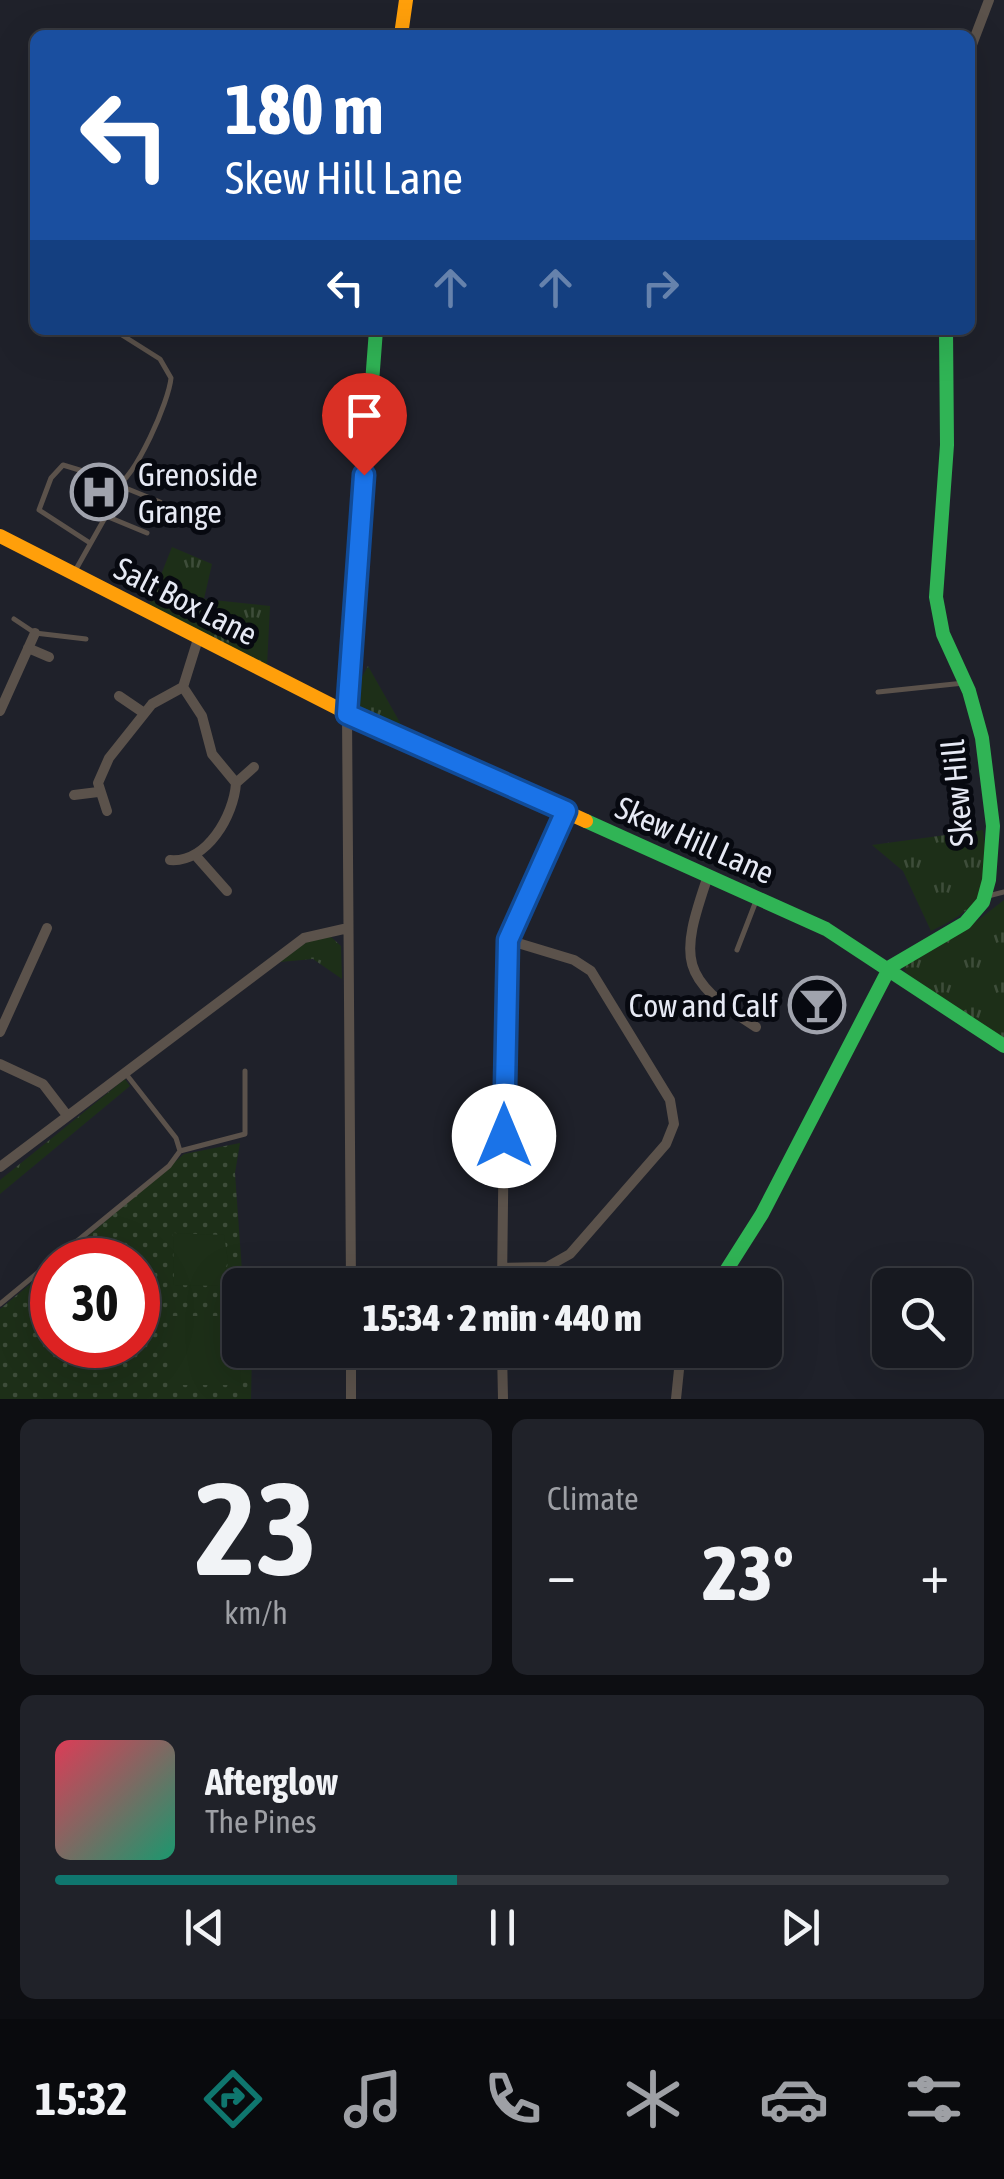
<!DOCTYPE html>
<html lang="en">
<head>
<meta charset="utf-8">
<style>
	:root { --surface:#171920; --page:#202229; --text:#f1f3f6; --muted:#9ea0a5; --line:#36383e; --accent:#0f766e }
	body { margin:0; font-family:"Asap Condensed",sans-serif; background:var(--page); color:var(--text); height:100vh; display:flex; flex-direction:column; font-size:38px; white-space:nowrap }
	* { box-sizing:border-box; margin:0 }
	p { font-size:32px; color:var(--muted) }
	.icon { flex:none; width:55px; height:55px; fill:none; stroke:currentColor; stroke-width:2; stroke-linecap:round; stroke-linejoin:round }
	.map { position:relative; height:1399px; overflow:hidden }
	.sheet { display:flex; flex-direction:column; gap:20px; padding:20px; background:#0d0e12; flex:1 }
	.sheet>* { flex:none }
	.banner { position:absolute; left:30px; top:30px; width:945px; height:305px; border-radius:15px; box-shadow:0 10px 40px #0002,0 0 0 2px var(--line); background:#1a4fa0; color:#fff; overflow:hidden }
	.buttons { position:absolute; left:872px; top:1268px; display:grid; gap:20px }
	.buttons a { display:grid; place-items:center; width:100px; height:100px; border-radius:15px; background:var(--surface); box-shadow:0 10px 40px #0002,0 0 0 2px var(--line); font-size:50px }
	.speed { position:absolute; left:30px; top:1238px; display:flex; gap:20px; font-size:50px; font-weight:700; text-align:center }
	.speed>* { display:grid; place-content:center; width:130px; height:130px; border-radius:50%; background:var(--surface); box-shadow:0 10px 40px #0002,0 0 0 2px var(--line); line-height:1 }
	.speed .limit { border:15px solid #d22; background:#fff; color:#111 }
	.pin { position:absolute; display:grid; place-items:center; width:85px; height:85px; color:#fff; margin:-102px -42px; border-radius:50% 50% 50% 0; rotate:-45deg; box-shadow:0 0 10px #0007 }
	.pin .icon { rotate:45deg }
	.me { position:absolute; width:110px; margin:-55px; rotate:0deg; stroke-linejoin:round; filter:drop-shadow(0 0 8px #0008) }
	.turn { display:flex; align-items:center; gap:35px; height:210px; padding:0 30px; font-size:45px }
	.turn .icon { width:130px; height:130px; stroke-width:2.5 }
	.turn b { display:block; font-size:70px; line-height:85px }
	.lanes { display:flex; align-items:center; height:95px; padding:0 30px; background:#0003; justify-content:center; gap:50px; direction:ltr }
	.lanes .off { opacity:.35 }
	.big { font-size:75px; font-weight:800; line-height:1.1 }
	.sheet .card { flex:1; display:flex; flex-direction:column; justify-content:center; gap:15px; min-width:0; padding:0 35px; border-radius:15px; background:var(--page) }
	.sheet .dial { align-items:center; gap:0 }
	.dial b { font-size:130px; line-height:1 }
	.song { display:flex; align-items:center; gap:30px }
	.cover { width:120px; height:120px; border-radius:15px; background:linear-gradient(135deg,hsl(350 70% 55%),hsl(160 70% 35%)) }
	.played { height:10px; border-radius:5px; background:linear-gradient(90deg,var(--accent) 45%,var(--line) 45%) }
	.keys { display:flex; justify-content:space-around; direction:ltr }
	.heat { display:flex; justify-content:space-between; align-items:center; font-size:55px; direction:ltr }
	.sheet .tiles { flex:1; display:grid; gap:20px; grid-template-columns:1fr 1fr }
	.card:last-child { grid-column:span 2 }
	.trip { position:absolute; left:222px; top:1268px; width:560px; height:100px; border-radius:15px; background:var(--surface); box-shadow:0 10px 40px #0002,0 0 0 2px var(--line); font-weight:800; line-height:100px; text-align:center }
	.tabs { display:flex; height:160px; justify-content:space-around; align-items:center; background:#090a0d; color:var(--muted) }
	.tabs .icon { width:70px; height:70px }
	.tabs .selected { color:var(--accent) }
	.tabs b { font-size:45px; color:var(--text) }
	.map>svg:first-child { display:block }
</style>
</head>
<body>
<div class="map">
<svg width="1004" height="1399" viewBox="0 0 1004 1399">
	<defs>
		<pattern id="grass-tufts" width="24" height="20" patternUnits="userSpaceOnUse" patternTransform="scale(2.5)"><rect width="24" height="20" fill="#1d2f18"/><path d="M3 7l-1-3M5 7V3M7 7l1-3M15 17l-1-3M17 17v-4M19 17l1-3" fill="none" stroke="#3e4d3a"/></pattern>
		<pattern id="park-dots" width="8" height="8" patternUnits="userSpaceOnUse" patternTransform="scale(2.5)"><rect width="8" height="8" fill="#1d2f18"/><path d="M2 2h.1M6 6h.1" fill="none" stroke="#3e4d3a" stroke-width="1.8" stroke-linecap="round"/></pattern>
	</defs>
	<rect width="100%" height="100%" fill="#1f212a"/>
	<!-- grass -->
	<path fill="url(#grass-tufts)" d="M172,547L212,564L204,599L270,606L267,666L149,605Z
		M368,666L402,726L360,707L358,684Z
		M983,830C991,890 985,905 931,931L903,871L872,845Z
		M1004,900V1040L906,973L903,965L973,924Z
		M330,936L341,946L342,979L313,959L280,962L308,941Z
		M125,1079L130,1086L0,1194V1180Z"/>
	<!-- park -->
	<path fill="url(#park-dots)" d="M240,1143L235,1173L243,1285L240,1350H252L251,1399H0V1309L52,1266V1345H138V1260H60L184,1154Z"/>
	<!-- pitch -->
	<path fill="#1d2f18" d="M173,1233L224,1235L228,1261L220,1286L174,1285Z
		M171,1316H240L241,1385H171Z"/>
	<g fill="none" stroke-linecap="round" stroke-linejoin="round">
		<!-- lane -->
		<path stroke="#5b524b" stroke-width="5" d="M114,330L160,359L171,378C169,401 136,477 115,487
			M118,485L160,502
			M106,516L147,533
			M75,571L106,516L115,487L109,479L63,465L51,478L39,510L90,543
			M14,619L35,633L86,639
			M878,692L964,683
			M988,896L1004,892
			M737,950L756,901
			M180,1151L245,1134V1071
			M54,1260L169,1166L180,1151L176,1138L126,1074
			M0,1304L52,1261"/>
		<!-- street -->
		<path stroke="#5b524b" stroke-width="10" d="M970,50L989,0
			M28,648L49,657
			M119,696L144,713
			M0,711L35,633
			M347,713L351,1285
			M236,783L254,767
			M74,795L98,792
			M107,811L98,783L109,758L152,704L183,687
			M196,856L227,891
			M170,860C207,863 234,815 236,783L212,754L202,716L183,687L198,639
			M708,876C679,960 679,978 756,1027
			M0,1032L47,928
			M0,1064L43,1084L66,1114
			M0,1167L304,938L348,928
			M502,1268L547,1267L570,1254L666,1144L674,1124L670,1100L591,971L574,960L508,940
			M502,1285L506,956L514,921L565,811
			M351,1350V1399
			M502,1350L503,1399
			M676,1399L681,1350"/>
		<!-- fast -->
		<path stroke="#30b455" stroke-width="14" d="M347,713L376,330
			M586,821L826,929L1004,1046
			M717,1285L762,1214L890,967L965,923L983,902L989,880L993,826L982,738L969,691L943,634L936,597L947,445L946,330"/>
		<!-- slow -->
		<path stroke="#ff9f0a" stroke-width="14" d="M401,35L406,0
			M0,536L347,713L586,821"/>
	</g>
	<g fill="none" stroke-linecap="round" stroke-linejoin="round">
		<!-- route casing -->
		<g stroke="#114b97" stroke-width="25">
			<path id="route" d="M364,475L347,714L566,811L508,940L504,1136"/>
		</g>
		<!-- route -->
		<use href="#route" stroke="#1a73e8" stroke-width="18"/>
	</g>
	<!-- icons -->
	<defs>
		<g id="hospital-ring" transform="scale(2.875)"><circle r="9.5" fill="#070910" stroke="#a0a3ad" stroke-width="1.5"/><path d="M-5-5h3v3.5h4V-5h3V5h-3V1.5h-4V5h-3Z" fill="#a0a3ad"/></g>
		<g id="bar-ring" transform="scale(2.875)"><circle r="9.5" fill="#070910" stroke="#a0a3ad" stroke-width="1.5"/><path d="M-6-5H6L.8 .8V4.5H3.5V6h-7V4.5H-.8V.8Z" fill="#a0a3ad"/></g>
	</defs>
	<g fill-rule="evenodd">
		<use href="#hospital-ring" x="99" y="492"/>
		<use href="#bar-ring" x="817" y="1005"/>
	</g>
	<g text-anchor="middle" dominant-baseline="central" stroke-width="10" stroke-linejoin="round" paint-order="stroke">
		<!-- poi labels -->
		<g font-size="32" fill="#e6e9f4" stroke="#070910" text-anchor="start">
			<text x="138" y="474">Grenoside<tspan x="138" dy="37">Grange</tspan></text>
			<text x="778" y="1005" text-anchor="end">Cow and Calf</text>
		</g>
		<!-- street labels -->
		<g font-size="32" fill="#e6e9f4" stroke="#070910">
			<text transform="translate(186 601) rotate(27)">Salt Box Lane</text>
			<text transform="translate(957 793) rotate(-95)">Skew Hill</text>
			<text transform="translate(695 840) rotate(24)">Skew Hill Lane</text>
		</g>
	</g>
</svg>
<div class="buttons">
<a><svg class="icon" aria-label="search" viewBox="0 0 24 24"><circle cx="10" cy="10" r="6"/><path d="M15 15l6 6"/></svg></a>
</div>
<div class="speed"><div class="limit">30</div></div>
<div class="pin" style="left:364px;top:475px;background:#d93025"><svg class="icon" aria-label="arrive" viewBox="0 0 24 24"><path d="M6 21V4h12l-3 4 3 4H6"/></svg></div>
<svg class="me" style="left:504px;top:1136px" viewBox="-20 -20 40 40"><circle r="19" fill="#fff"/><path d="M0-13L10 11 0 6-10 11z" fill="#1a73e8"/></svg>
<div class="trip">15:34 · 2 min · 440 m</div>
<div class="banner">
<div class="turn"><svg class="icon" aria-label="left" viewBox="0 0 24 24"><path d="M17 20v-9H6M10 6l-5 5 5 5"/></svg><div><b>180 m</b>Skew Hill Lane</div></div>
<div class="lanes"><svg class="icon" aria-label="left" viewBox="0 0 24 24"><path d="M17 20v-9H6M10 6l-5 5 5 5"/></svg><svg class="icon off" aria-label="ahead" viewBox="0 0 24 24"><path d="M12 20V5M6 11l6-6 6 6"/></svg><svg class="icon off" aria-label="ahead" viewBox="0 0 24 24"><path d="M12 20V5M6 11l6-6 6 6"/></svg><svg class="icon off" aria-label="right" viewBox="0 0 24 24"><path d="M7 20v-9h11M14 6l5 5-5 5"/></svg></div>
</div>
</div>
<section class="sheet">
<div class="tiles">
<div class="card dial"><b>23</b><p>km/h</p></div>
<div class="card"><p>Climate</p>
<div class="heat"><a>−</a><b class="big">23°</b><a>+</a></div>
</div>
<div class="card">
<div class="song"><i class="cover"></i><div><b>Afterglow</b><p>The Pines</p></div></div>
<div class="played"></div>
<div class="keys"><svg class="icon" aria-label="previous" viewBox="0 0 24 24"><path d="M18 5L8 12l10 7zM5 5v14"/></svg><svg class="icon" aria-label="pause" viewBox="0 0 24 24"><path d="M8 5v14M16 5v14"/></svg><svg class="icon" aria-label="next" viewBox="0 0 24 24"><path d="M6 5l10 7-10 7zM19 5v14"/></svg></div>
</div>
</div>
</section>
<nav class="tabs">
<b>15:32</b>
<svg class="icon selected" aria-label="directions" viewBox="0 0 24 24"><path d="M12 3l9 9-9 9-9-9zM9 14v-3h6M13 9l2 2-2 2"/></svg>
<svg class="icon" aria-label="music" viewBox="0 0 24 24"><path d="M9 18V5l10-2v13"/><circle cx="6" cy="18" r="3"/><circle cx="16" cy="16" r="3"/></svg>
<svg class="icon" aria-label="phone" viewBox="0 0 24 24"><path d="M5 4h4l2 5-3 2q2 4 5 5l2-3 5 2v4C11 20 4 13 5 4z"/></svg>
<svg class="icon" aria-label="climate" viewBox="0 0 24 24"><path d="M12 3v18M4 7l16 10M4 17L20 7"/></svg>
<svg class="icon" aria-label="car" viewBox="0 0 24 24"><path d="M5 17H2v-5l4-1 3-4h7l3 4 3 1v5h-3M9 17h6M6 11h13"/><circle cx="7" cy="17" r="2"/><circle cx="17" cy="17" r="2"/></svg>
<svg class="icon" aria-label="filters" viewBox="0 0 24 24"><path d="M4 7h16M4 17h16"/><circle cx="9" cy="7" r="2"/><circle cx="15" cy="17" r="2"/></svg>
</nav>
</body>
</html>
